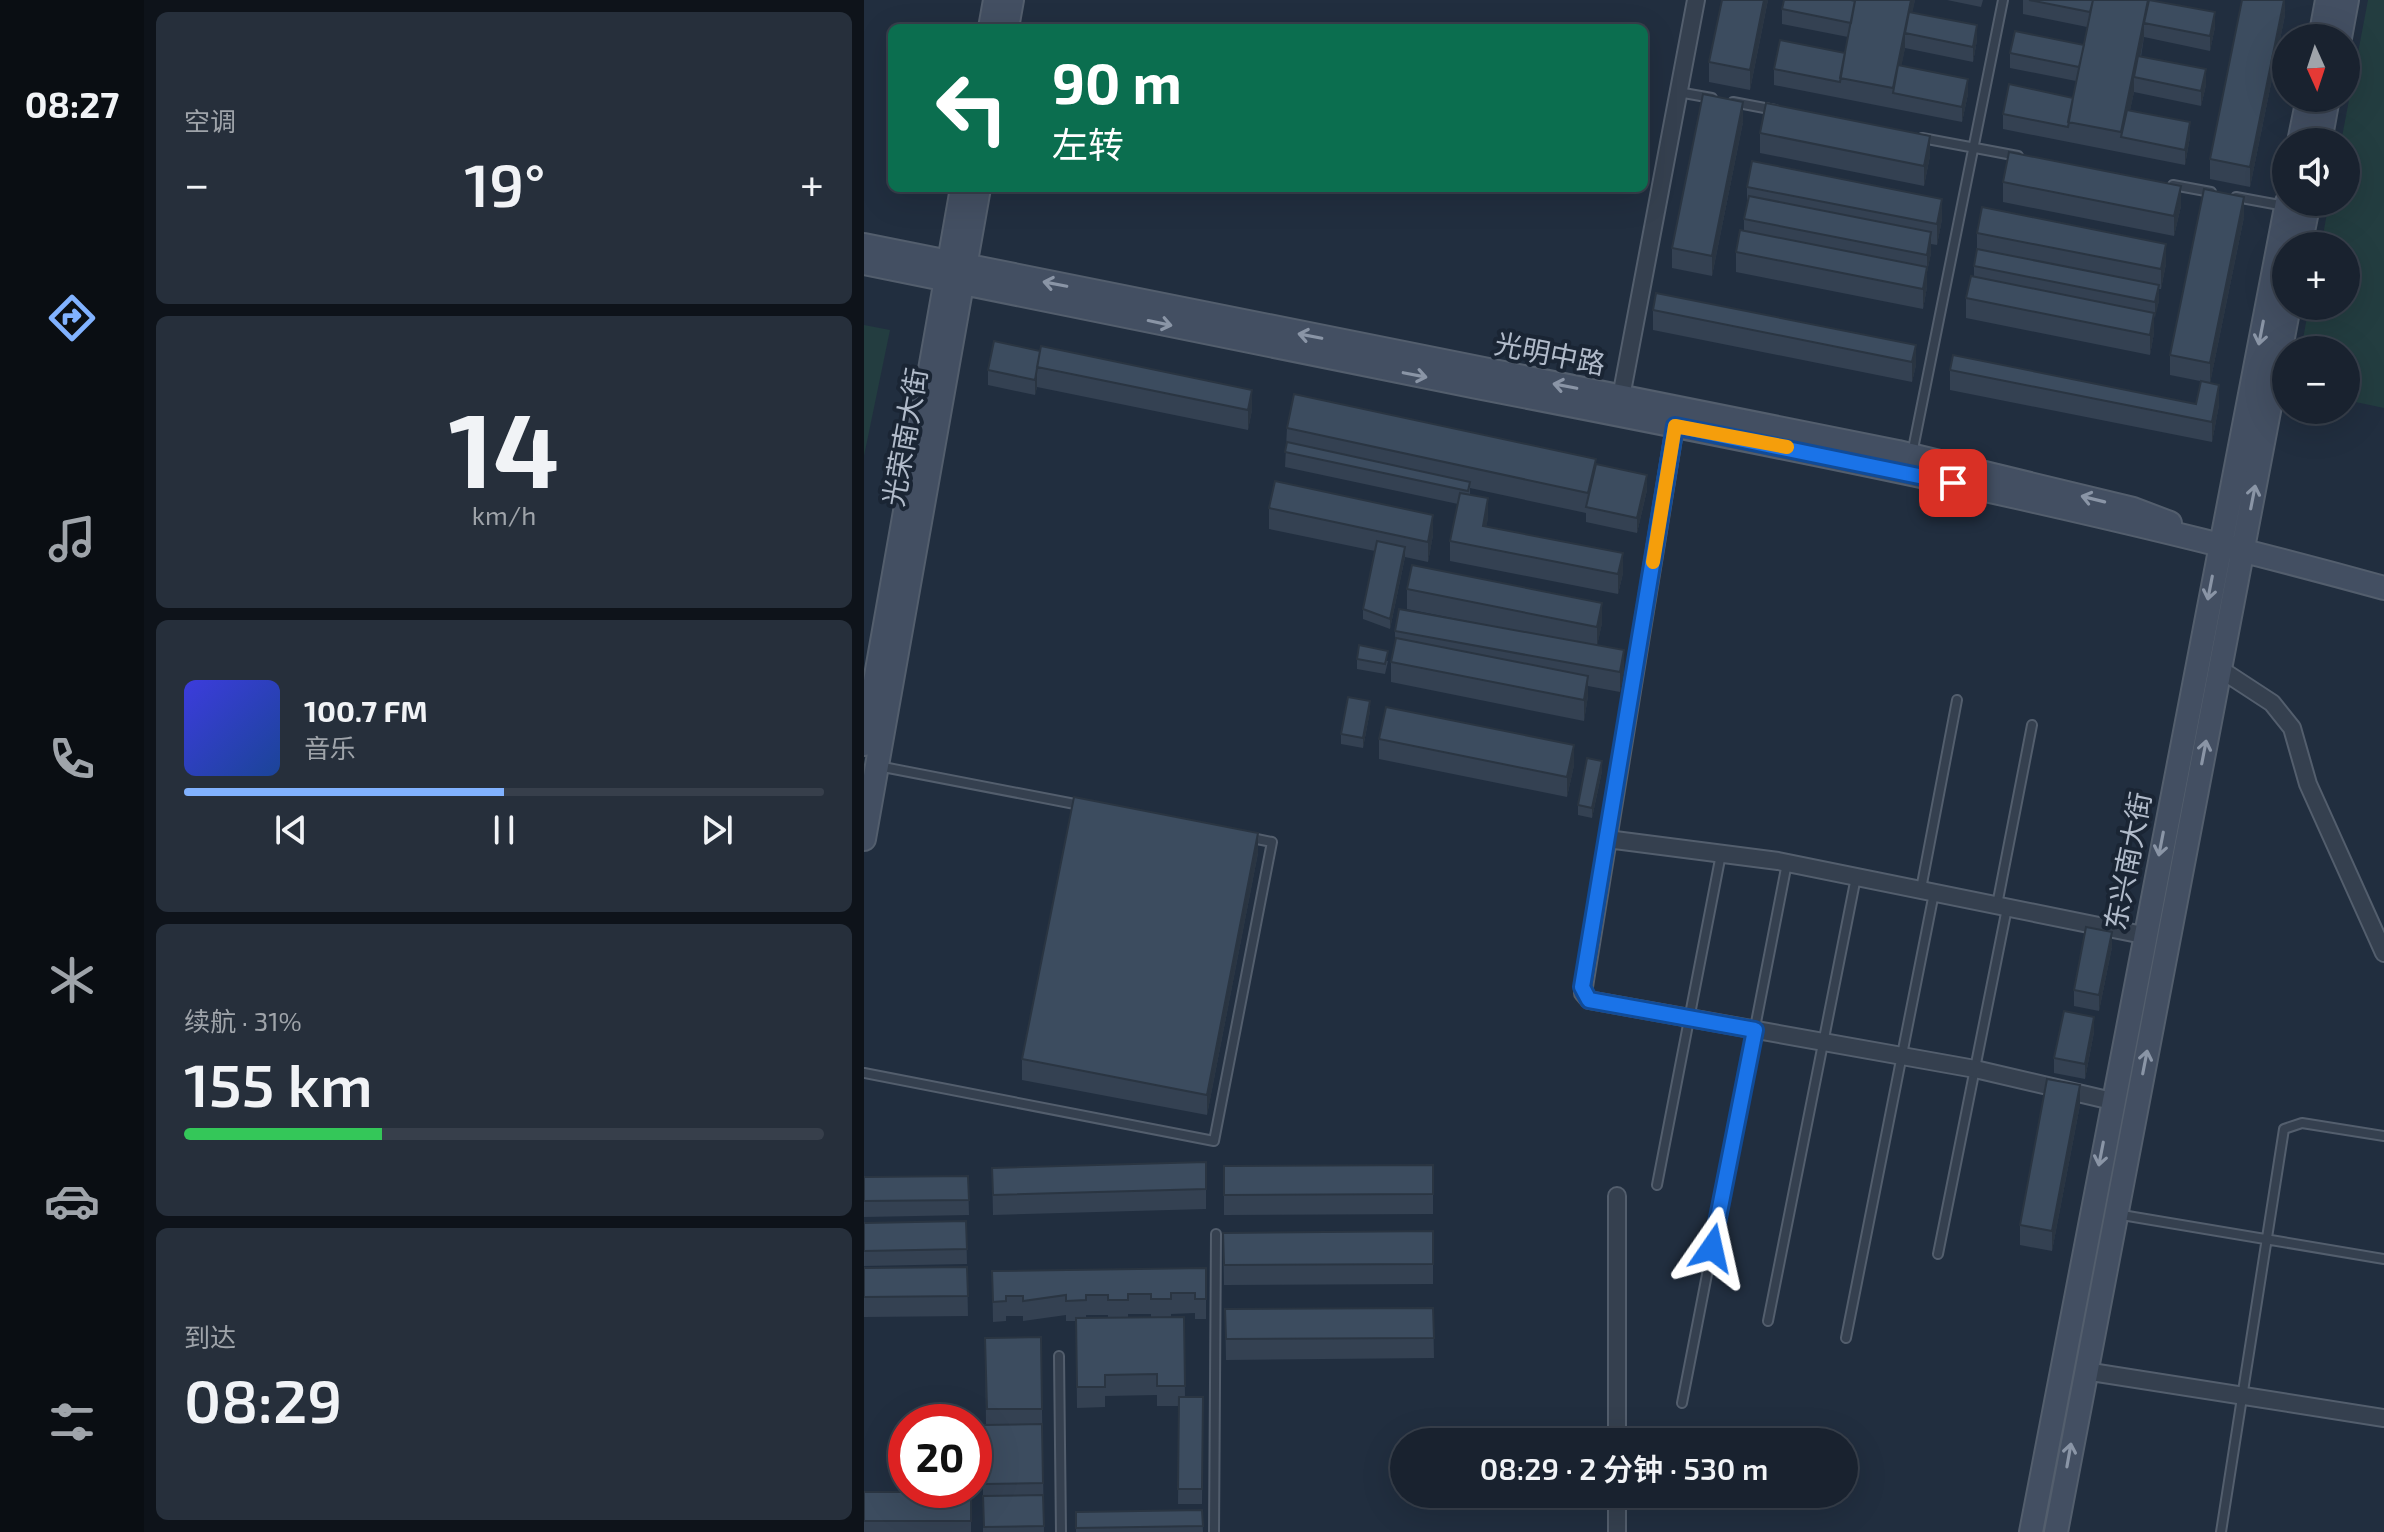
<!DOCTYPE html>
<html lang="zh">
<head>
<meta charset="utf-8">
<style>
	:root { --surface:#19222f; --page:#262f3b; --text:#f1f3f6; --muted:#9fa4aa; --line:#373f4b; --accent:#81b2ff }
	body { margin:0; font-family:"Exo 2","Noto Sans SC",sans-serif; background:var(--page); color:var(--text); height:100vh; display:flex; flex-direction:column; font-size:30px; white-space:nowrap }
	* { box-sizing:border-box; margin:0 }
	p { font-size:26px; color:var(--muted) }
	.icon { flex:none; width:44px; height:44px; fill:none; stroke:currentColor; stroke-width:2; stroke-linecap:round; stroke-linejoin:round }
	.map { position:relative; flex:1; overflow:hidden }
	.drawer { display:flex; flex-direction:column; gap:12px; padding:12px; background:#0e131a; width:720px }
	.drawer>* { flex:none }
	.guide { position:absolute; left:24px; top:24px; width:760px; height:168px; border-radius:12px; box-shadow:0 8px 32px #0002,0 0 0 2px var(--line); background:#0b6e4f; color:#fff; overflow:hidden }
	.needle { width:52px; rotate:177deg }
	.buttons { position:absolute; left:1408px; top:24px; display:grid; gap:16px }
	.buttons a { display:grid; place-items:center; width:88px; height:88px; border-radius:50%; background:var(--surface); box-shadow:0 8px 32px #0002,0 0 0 2px var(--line); font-size:40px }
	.speed { position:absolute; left:24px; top:1404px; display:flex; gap:16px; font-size:40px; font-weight:700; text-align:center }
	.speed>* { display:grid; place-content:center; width:104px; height:104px; border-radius:50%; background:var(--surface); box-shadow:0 8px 32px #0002,0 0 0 2px var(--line); line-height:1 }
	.speed .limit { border:12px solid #d22; background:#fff; color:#111 }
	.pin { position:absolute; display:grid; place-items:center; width:68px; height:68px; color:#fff; margin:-34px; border-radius:16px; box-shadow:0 4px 12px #0006 }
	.me { position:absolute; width:88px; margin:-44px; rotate:11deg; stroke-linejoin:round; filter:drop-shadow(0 0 6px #0008) }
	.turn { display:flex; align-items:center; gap:28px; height:168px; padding:0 32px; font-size:36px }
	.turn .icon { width:104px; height:104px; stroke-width:2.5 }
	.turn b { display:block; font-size:56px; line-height:68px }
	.big { font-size:60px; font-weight:600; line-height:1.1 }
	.drawer .card { flex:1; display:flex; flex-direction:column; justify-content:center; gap:12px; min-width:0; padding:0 28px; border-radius:12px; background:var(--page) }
	.drawer .dial { align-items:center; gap:0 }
	.dial b { font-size:104px; line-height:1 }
	.song { display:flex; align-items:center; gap:24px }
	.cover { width:96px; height:96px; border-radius:12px; background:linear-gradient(135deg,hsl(240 70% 55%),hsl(220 70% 35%)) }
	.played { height:8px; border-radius:4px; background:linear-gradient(90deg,var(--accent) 50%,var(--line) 50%) }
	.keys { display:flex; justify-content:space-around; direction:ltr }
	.heat { display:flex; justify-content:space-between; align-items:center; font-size:44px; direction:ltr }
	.charge { height:12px; border-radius:6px; background:linear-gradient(90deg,#34c759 31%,var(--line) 0) }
	.trip { position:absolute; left:526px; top:1428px; width:468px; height:80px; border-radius:40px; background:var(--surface); box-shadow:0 8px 32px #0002,0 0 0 2px var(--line); font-weight:600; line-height:80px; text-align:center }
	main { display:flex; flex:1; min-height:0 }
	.menu { display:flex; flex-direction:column; width:144px; justify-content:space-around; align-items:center; background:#0a0e13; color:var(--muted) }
	.menu .icon { width:56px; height:56px }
	.menu .on { color:var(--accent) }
	.menu b { font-size:36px; color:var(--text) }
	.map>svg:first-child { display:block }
</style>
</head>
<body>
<main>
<nav class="menu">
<b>08:27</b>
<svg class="icon on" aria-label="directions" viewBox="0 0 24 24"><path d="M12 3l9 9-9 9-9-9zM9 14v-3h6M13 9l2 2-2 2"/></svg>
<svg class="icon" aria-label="music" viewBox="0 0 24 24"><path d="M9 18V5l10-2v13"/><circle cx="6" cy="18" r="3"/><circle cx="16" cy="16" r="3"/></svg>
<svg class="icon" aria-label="phone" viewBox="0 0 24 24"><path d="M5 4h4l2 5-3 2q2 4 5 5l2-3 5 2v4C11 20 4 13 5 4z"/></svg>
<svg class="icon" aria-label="climate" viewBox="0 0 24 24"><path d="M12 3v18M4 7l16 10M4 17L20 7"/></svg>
<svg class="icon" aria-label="car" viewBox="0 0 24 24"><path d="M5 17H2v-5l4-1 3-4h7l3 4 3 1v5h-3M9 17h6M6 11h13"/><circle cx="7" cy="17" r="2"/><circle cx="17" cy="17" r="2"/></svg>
<svg class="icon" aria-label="filters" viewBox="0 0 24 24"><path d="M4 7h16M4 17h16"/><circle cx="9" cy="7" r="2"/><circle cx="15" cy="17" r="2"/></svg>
</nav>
<section class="drawer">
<div class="card"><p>空调</p>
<div class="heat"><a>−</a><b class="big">19°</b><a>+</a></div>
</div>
<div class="card dial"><b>14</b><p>km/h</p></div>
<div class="card">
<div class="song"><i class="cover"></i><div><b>100.7 FM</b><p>音乐</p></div></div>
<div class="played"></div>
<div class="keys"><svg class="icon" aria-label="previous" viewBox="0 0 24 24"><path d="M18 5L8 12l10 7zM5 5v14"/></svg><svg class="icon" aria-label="pause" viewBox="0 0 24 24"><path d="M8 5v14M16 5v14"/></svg><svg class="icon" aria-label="next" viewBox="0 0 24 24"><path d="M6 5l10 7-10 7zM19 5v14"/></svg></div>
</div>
<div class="card"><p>续航 · 31%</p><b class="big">155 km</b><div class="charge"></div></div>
<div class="card"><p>到达</p><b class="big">08:29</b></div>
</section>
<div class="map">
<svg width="1520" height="1532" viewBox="0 0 1520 1532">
	<rect width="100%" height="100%" fill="#212e3f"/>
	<!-- green -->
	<path fill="#233d40" d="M1504,0H1520V408L1482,400V350H1437L1445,306H1482V246H1457L1465,202H1482V142H1477Z
		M0,325L26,330L0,456Z"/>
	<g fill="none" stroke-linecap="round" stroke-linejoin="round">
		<!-- lane casing -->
		<g stroke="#535e6d" stroke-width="12">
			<path id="lane" d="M814,92L848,98
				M869,102L911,110
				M1058,138L1154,156
				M1309,185L1347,192
				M1372,197L1421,206
				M1048,454L1139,0
				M14,766L216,805
				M1057,889L1093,700
				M1133,905L1168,725
				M0,1073L350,1141L408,842L383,837
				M793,1185L857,854
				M1252,1214L1520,1259
				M1074,1254L1143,908
				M904,1321L992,877
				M982,1338L1070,893
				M195,1356L197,1532
				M818,1403L923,863
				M350,1532L352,1234
				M1357,1532L1420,1129L1438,1123L1520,1136"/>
		</g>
		<!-- street casing -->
		<g stroke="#535e6d" stroke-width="20">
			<path id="street" d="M757,397L832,0
				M811,426L719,993L725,1000L1111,1069L1248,1101
				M1356,669L1408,703L1428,728L1444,784L1520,953
				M743,839L914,861L1279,935
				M1221,1371L1520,1418
				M753,1442V1196
				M753,1532V1494"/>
		</g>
		<!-- secondary casing -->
		<g stroke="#535e6d" stroke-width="26">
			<path id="secondary" d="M126,28L131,0
				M143,28L148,0
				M1456,38L1463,0
				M1476,38L1483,0
				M1435,142L1444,98
				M1456,142L1464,98
				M0,245L1034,452L1269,509L1306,523
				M1436,246L1445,202
				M0,263C204,304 408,347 613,387C917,446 1221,505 1520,588
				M0,744L98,188
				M0,839L115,188
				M1167,1532L1423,202
				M1192,1532L1425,306"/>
		</g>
		<!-- lane -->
		<use href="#lane" stroke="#35404f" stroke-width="8"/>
		<!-- street -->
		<use href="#street" stroke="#35404f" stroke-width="16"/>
		<!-- secondary -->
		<use href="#secondary" stroke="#434f62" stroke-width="22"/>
	</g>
	<!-- wall -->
	<path fill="#344152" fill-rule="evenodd" d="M858,0H904L886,90L845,82V62Z
		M991,0H1051L1048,12L1113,40L1109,62L1041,48L1037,66L1104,94L1098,122L910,85V69L981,53L984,37L918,24V9Z
		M1083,0H1119L1117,7Z
		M1159,0H1289L1351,27L1346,51L1280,37L1277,57L1342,85L1337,106L1270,92L1266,110L1326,137L1321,165L1139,129V114L1209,98L1212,81L1146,68V53L1220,45L1223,27L1159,14Z
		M1421,0V15L1386,187L1346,179V159Z
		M879,122L848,276L808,268V248Z
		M896,133L1066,156L1060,186L896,153Z
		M1139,182L1317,206L1310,236L1139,202Z
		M883,187L1078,219L1073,245L1067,244V253L1063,272V287L1059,309L872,272V252L880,231V219L883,207Z
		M1380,217L1346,383L1306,375V355Z
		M1113,233L1302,264L1297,289H1295V301L1290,318V333L1286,355L1102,318V298L1110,276V266L1113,249Z
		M789,310L1052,345V365L1048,382L789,330Z
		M130,341L388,410L384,430L173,387L171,395L124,385V370Z
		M1086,370L1332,404L1355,405L1348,442L1086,390Z
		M423,428L732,464L783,490L773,533L722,522V513L606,488V495L624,518L622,526L759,573L754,594L586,561V541L594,504L421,467Z
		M405,508L569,535L564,562L541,557L526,629L499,619V609L511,551L405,529Z
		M543,589L738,623L733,645L760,670L756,692L724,686V696L720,721L527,682V662L531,641V631L638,628L543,609Z
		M493,659L524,661L521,674L493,669Z
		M506,711L499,748L477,744V734Z
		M515,739L710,765L703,797L515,759Z
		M738,771L728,818L714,815V805Z
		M394,853L343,1115L158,1080V1059Z
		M1248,947L1235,1011L1210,1006V990Z
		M1230,1032L1221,1079L1190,1073V1058Z
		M1216,1105L1188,1251L1156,1245V1225Z
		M342,1162V1209L129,1215L128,1168Z
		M569,1165V1214L360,1215V1166Z
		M104,1176L105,1215L0,1217V1177Z
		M102,1221L103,1264L0,1266V1223Z
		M569,1231V1284L360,1285L359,1233Z
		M103,1267L104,1316L0,1317V1268Z
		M342,1268V1319H331V1313L307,1314V1317H320L321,1397H339L338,1504H314L315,1406H293V1395L241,1396V1407L213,1408L212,1321H202V1315L159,1321V1316H142V1321L129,1322L128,1271ZM264,1314H287V1317H264ZM222,1315H244V1318H222Z
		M569,1308L570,1358L362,1360L361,1309Z
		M121,1338L178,1409L180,1532H119V1425H122Z
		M0,1492H107V1532H0Z
		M338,1510L339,1532H212V1512Z"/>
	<!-- shaded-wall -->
	<path fill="#2a3542" d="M900,0H904L886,90V70Z
		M1047,0H1051L1044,34L1041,33V48L1032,94L1029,93V88Z
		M1284,0L1280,23V37L1272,78L1270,77V92L1260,138L1257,137V132Z
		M1419,0H1421V15L1386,187V167Z
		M1351,12V27L1346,51V36Z
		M1113,25V40L1109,62V47Z
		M1342,69V85L1337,106V91Z
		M1104,79V94L1098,122V107Z
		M879,102V122L848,276V256Z
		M1326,122V137L1321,165V150Z
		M1066,136V156L1060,186V166Z
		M1317,186V206L1310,236V216Z
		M1380,197V217L1346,383V363Z
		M1078,199V219L1073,245V224Z
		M1067,232V253L1063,272V287L1059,309V289L1063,270V255Z
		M1302,244V264L1297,289V269Z
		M1295,285V301L1291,318V302Z
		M1290,313V333L1286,355V335Z
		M1052,345V365L1048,382V362Z
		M173,372V387L171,395V380Z
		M1355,385V405L1348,442V422Z
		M388,390V410L384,430V410Z
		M783,475V490L773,533V518Z
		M624,498V518L619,546V526Z
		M569,515V535L564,562V542Z
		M541,547V557L526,629V619Z
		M759,553V573L754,594V574Z
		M738,603V623L733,647V627Z
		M760,650V670L756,692V672Z
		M724,676V696L720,721V700Z
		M506,701V711L499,748V738Z
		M710,745V765L703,797V777Z
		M738,761V771L728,818V808Z
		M394,833V853L343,1115V1095Z
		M1248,932V947L1235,1011V995Z
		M1230,1017V1032L1221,1079V1064Z
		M1216,1085V1105L1188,1251V1231Z"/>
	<!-- building -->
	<path fill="#3c4c5f" stroke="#2a3542" stroke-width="2" d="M858,0H900L886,70L845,62Z
		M920,0H987L991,1L987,23L918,9Z
		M991,0H1047L1029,88L976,78Z
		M1165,0H1229L1226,12Z
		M1229,0H1284L1257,132L1204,122Z
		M1285,0L1351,12L1346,36L1280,23Z
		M1378,0H1420L1386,167L1346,159Z
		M1045,12L1113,25L1109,47L1041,33Z
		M1151,31L1220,45L1215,67L1146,53Z
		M916,40L981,53L976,82L910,69Z
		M1274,56L1342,69L1337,91L1270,77Z
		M1034,65L1104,79L1098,107L1029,93Z
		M1145,84L1209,98L1204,127L1139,114Z
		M839,94L879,102L848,256L808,248Z
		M902,103L1066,136L1060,166L896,133Z
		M1263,110L1326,122L1321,150L1257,137Z
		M1145,152L1317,186L1310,216L1139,182Z
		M888,161L1078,199L1073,224L883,187Z
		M1340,189L1380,197L1346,363L1306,355Z
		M885,196L1067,232L1063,255L880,219Z
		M1118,207L1302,244L1297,269L1113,233Z
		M876,230L1063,267L1059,289L872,252Z
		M1113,249L1295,285L1291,302L1110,266Z
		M1107,276L1290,313L1286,335L1102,298Z
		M792,293L1052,345L1048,362L789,310Z
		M130,341L176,351L171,380L124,370Z
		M177,346L388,390L384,410L173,367Z
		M1089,355L1332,404L1337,381L1355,385L1348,422L1086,370Z
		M430,394L732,459L724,493L423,428Z
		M423,442L606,482L604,491L421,452Z
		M732,464L783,475L773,518L722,507Z
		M411,481L569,515L564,542L405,508Z
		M596,493L624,498L619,526L759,553L754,574L586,541Z
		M513,541L541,547L526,619L499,609Z
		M548,565L738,603L733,627L543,589Z
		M535,609L760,650L756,672L531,631Z
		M532,638L724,676L720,700L527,662Z
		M495,645L524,651L521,664L493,659Z
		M484,697L506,701L499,738L477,734Z
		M522,707L710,745L703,777L515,739Z
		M723,758L738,761L728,808L714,805Z
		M210,797L394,833L343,1095L158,1059Z
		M1222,927L1248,932L1235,995L1210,990Z
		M1200,1011L1230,1017L1221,1064L1190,1058Z
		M1183,1079L1216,1085L1188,1231L1156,1225Z
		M342,1162V1189L129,1195L128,1168Z
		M569,1165V1194L360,1195V1166Z
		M104,1176L105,1200L0,1201V1177Z
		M102,1221L103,1249L0,1251V1223Z
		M569,1231V1264L360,1265L359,1233Z
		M103,1267L104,1296L0,1297V1268Z
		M342,1268V1299H331V1293H307V1299H287V1294H264V1300H244V1295H222V1300L202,1301V1295L159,1301V1296H142V1301L129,1302L128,1271Z
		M569,1308L570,1338L362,1339L361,1309Z
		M320,1317L321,1386H293V1374L241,1375V1387H213L212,1318Z
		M177,1337L178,1409H123L121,1338Z
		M315,1397H339L338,1489H314Z
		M178,1424L179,1483L120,1484L119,1425Z
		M0,1492H107V1521H0Z
		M179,1495L180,1526L120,1527L119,1496Z
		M338,1510L339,1526L212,1528V1512Z"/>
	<!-- one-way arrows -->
	<defs><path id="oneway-shaft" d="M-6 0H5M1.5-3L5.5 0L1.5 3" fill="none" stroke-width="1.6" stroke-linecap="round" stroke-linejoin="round" transform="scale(2)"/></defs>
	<g stroke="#8a95a6">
		<use href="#oneway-shaft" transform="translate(191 284) rotate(-169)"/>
		<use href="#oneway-shaft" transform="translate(296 323) rotate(12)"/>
		<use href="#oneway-shaft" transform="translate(1397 333) rotate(101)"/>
		<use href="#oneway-shaft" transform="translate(446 336) rotate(-169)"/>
		<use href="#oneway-shaft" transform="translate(551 375) rotate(11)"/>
		<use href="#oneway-shaft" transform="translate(701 386) rotate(-169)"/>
		<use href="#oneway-shaft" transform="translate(1389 497) rotate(-79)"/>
		<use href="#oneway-shaft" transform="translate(1229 499) rotate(-166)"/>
		<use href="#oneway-shaft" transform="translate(1346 588) rotate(101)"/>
		<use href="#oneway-shaft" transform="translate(1340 752) rotate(-79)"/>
		<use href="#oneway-shaft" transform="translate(1297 844) rotate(101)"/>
		<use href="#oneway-shaft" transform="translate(1281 1062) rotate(-79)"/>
		<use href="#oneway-shaft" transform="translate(1237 1154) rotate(101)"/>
		<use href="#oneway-shaft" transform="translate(1205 1455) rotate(-80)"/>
	</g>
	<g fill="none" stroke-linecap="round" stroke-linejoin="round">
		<!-- route casing -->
		<g stroke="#114b97" stroke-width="20">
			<path id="route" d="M848,1248L891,1030L725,1000L718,987L811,426L1089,483"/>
		</g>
		<!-- route -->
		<use href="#route" stroke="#1a73e8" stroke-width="14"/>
		<!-- slow -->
		<path stroke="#f59e0b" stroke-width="14" d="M789,562L811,426L923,447"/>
	</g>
	<g text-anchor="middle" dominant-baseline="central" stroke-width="8" stroke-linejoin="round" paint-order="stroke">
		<!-- street labels -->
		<g font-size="28" fill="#b1bbca" stroke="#1a2534">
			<text transform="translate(686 353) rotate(11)">光明中路</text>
			<text transform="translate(40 437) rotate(-80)">光荣南大街</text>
			<text transform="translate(1263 861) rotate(-79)">东兴南大街</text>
		</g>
	</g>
</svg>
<div class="buttons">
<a><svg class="needle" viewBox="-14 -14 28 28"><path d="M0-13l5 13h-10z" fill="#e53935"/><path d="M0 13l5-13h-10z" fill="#9fa4aa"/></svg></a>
<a><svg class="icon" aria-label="sound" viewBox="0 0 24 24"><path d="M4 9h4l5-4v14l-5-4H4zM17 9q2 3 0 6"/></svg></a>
<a>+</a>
<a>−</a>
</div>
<div class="speed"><div class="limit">20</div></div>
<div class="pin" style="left:1089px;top:483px;background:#d93025"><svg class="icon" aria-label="arrive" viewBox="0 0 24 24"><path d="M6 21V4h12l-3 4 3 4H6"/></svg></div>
<svg class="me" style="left:848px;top:1248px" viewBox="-20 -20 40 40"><path d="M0-17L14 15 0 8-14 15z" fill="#1a73e8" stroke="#fff" stroke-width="4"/></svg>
<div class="trip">08:29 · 2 分钟 · 530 m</div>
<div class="guide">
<div class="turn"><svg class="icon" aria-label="left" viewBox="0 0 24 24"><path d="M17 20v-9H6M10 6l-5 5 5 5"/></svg><div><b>90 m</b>左转</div></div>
</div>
</div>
</main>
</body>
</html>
